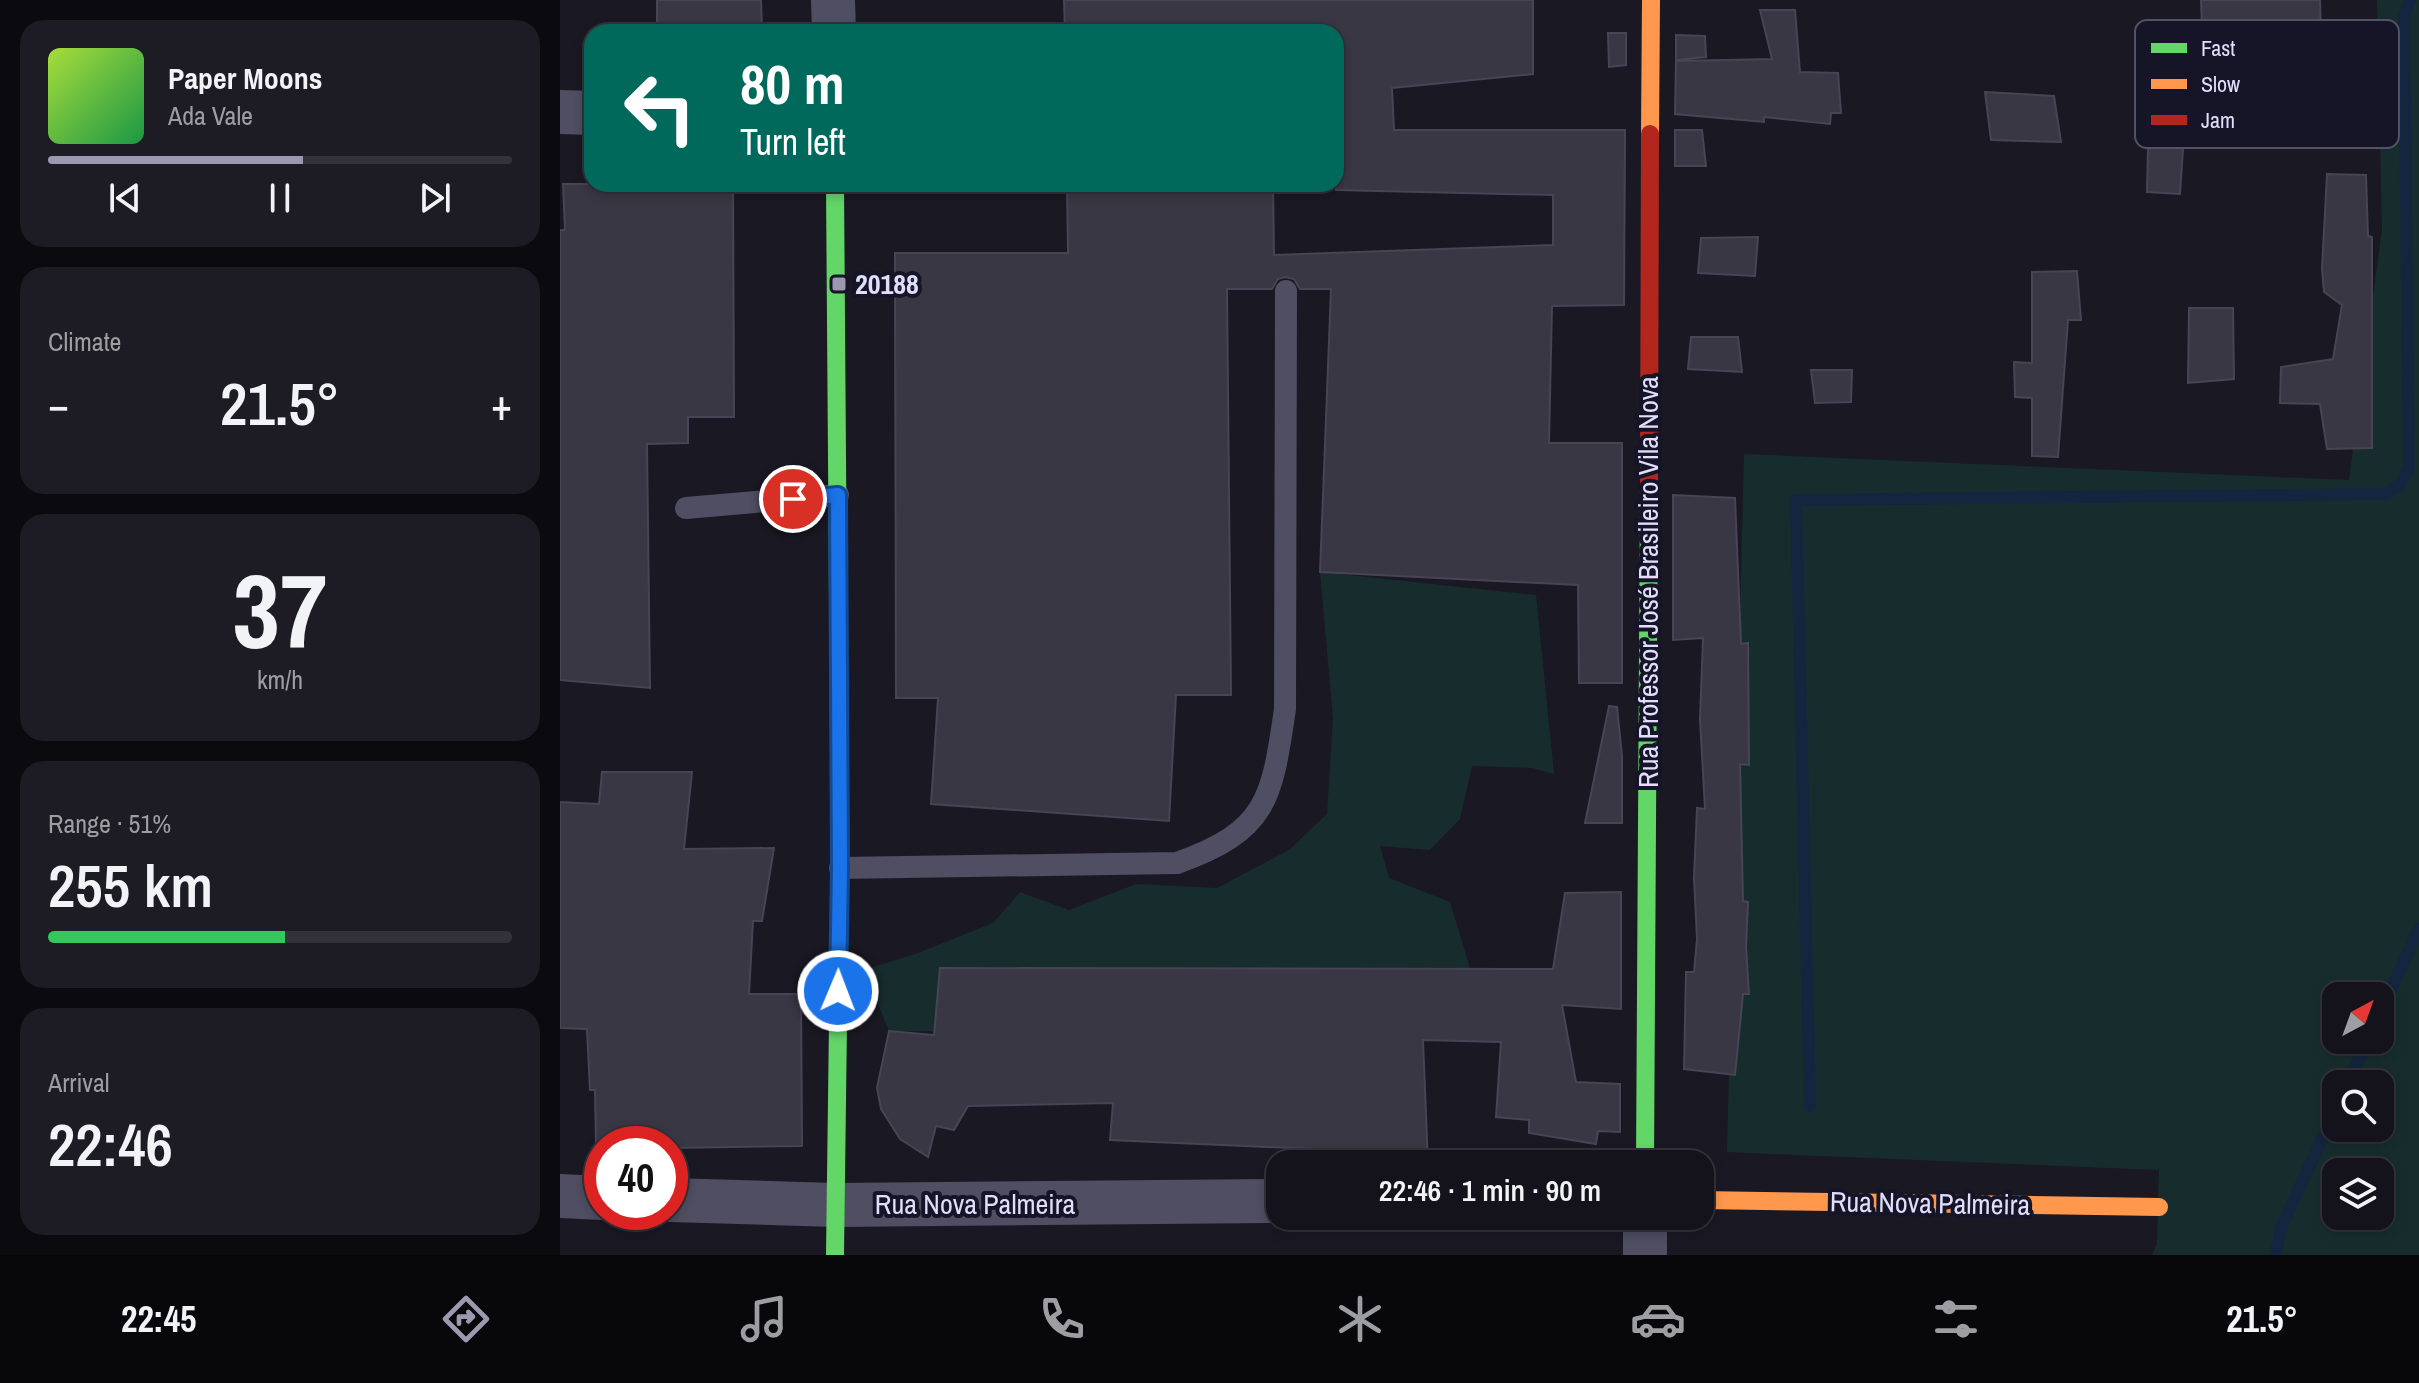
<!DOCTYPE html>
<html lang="en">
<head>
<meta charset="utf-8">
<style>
	:root { --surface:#14121a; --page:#1d1b23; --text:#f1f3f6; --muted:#9d9ea2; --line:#333239; --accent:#9b99af }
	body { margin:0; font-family:"Archivo Narrow",sans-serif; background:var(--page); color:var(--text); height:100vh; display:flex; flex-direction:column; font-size:30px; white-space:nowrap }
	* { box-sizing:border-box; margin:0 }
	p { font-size:26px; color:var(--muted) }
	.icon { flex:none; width:44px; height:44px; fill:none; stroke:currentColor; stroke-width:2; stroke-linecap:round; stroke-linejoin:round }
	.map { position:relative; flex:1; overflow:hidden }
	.panel { display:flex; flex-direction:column; gap:20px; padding:20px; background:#0b0a0e; width:560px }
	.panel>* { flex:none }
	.top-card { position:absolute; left:24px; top:24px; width:760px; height:168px; border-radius:24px; box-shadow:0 4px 12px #0003,0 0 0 2px var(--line); background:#00695c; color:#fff; overflow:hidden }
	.needle { width:52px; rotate:41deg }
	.controls { position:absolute; left:1762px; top:982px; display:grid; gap:16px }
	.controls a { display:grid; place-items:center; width:72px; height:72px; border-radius:16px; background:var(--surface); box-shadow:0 4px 12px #0003,0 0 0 2px var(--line); font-size:40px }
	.speed { position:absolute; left:24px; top:1126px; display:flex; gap:16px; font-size:40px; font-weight:700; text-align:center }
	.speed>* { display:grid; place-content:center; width:104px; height:104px; border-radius:50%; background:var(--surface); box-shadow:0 4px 12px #0003,0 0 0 2px var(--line); line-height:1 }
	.speed .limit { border:12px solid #d22; background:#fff; color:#111 }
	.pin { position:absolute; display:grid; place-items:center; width:68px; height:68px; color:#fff; margin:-34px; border:4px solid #fff; border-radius:50%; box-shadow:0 2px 8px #0007 }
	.me { position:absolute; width:88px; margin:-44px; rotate:1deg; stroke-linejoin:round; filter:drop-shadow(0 0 6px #0008) }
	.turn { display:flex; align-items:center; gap:28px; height:168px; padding:0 24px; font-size:36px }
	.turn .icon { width:104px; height:104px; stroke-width:2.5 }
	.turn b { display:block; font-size:56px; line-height:68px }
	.big { font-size:60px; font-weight:600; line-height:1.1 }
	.panel .card { flex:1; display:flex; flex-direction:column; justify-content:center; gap:12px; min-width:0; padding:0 28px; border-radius:24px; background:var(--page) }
	.panel .dial { align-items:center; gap:0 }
	.dial b { font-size:104px; line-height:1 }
	.song { display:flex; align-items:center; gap:24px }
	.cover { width:96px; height:96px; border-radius:12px; background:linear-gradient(135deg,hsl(80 70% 55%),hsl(140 70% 35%)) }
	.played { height:8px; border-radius:4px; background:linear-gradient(90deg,var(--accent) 55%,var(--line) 55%) }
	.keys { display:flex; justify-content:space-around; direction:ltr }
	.heat { display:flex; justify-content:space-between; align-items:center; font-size:44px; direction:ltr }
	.charge { height:12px; border-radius:6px; background:linear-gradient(90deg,#34c759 51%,var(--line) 0) }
	.trip { position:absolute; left:706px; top:1150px; width:448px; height:80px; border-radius:24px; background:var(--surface); box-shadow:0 4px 12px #0003,0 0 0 2px var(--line); font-weight:600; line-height:80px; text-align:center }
	.tabs { display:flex; height:128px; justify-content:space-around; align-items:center; background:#08070a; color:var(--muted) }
	.tabs .icon { width:56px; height:56px }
	.tabs .current { color:var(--accent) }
	.tabs b { font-size:36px; color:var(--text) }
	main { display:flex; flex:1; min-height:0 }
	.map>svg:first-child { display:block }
</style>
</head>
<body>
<main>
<section class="panel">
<div class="card">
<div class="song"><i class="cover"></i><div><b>Paper Moons</b><p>Ada Vale</p></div></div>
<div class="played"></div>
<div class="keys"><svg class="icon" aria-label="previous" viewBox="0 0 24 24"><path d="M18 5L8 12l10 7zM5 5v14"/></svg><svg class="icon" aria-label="pause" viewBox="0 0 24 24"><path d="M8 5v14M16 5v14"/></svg><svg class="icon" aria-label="next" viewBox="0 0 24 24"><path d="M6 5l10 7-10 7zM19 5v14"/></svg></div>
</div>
<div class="card"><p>Climate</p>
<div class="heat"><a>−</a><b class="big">21.5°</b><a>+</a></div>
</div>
<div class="card dial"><b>37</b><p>km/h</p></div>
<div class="card"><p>Range · 51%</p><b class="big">255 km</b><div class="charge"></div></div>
<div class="card"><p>Arrival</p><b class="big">22:46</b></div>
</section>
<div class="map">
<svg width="1859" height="1255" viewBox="0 0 1859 1255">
	<rect width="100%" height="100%" fill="#1a1823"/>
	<!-- green -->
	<path fill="#172d2d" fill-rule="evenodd" d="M1817,0H1859V1255H1592L1597,1244L1599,1170L1167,1152L1184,454L1789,480L1822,229ZM1776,996H1820V1040H1776ZM1776,1084H1820V1128H1776ZM1776,1172H1820V1216H1776Z
		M760,572L976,595L994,774L972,768L912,766L900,819L870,850L820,846L829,878L890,902L910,968H380L374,1031H329L304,970L358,953L433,923L460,892L509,910L576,884L657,888L729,850L767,814L773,718Z"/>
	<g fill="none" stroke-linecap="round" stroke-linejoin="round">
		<!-- stream -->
		<path stroke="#13253f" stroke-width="12" d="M1820,1013L1859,929
			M1787,1084L1808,1040
			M1250,1106L1236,500L1826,494L1839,485L1849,470L1844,17L1850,0
			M1715,1255L1722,1225L1776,1109"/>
	</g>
	<!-- building -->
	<path fill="#393744" stroke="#474455" stroke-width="2" d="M97,0H201L202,32H97Z
		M504,0H973V74L832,88L834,130H1065L1064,305L992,306L989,443H1062V683H1019L1018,585L760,572L771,289H740L734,279L725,277L718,279L712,289H667L671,695H616L609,821L371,804L378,698H336L335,253H508L507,184H713L714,255L993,245V195L776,190V32H505Z
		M1641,0H1760L1761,34H1751L1753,101L1695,106L1696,139L1644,143L1641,60L1615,61L1619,23L1642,26Z
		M1200,10H1235L1240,72L1278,73L1281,113H1271L1270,124L1204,117V122L1115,114L1116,61L1212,59Z
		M1048,33H1066V65L1049,67Z
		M1116,35L1145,36L1146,57L1116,60Z
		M1425,92L1494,96L1501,142L1431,140Z
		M1115,130H1142L1146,166H1115Z
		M1588,147L1623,148L1620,194L1587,192Z
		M1767,174L1806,175L1808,236L1812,237V448L1767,449L1760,404L1720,403L1721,367L1773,359L1782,305L1764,292L1762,269Z
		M3,184H173L174,417H128V443L87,444L90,688L0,680V230H5Z
		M1198,237L1195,276L1138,273L1141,238Z
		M1517,271L1521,320H1508L1498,457L1472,456V398L1455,397L1454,362L1472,363V272Z
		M1629,308H1673L1674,379L1628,383Z
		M1131,337H1178L1182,372L1128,369Z
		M1251,370H1292L1291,402L1255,403Z
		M1113,495L1175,498L1181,644L1188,643L1189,765L1180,764L1183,901L1188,902L1186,947L1189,994H1183L1175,1075L1124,1069L1126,972H1134L1137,939L1134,878L1137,808L1145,809L1140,719L1143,638L1113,640Z
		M1049,706L1057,707L1062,756V823H1025Z
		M42,772H132L124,849L214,848L202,921H193L189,994H241L242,1146L110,1148V1144H36L35,1090H30L27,1029L0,1028V802L39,804Z
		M1061,892V1009L1002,1005L1016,1082L1060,1084V1132L1038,1131L1036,1144L969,1133V1120L936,1117L941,1042L863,1040L868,1164H822L821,1152L550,1140L553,1103L408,1106L394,1130L376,1126L368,1157L340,1139L321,1109L317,1088L329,1031L374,1035L380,968L993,969L1005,893Z"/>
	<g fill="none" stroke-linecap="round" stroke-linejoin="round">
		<!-- lane -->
		<path stroke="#4f4e62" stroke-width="22" d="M126,508L278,495
			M280,868L617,863C708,831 712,798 725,709L726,291"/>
		<!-- street -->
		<path stroke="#4f4e62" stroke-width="44" d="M273,0L274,32
			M0,112L32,113
			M0,1196L42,1198
			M110,1200L275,1205L720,1201
			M1085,1216V1255"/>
		<!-- fast -->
		<path stroke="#63d668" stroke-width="18" d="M275,184L280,868L275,1255
			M1085,1164L1089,484"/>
		<!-- slow -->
		<path stroke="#ff974d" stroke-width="18" d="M1090,134L1091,0
			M1140,1200L1599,1207"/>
		<!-- jam -->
		<path stroke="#b3261e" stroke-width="18" d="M1089,484L1090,134"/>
	</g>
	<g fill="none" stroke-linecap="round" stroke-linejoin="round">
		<!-- route casing -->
		<g stroke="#114b97" stroke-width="20">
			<path id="route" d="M233,499L278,495L280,868L278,991"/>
		</g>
		<!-- route -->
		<use href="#route" stroke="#1a73e8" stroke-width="14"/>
	</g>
	<!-- markers -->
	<rect fill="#9b99af" stroke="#161427" stroke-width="3" x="271" y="276" width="16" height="16" rx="4"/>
	<g text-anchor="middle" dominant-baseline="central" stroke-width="8" stroke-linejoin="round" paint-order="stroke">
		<!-- poi labels -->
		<g font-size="28" font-weight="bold" fill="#e0defb" stroke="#161427" text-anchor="start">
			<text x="295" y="284">20188</text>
		</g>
		<!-- street labels -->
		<g font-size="28" fill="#e0defb" stroke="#161427">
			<text transform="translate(1088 582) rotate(-90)">Rua Professor José Brasileiro Vila Nova</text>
			<text transform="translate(1370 1203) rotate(1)">Rua Nova Palmeira</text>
			<text x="415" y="1204">Rua Nova Palmeira</text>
		</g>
	</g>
	<!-- legend -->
	<rect x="1575" y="20" width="264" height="128" rx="12" fill="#161427" stroke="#535167" stroke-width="2"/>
	<rect x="1591" y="43" width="36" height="10" fill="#63d668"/>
	<rect x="1591" y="79" width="36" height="10" fill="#ff974d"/>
	<rect x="1591" y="115" width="36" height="10" fill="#b3261e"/>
	<g font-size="22" fill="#e0defb">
		<text x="1641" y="56">Fast</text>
		<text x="1641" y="92">Slow</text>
		<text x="1641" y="128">Jam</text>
	</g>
</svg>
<div class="controls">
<a><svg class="needle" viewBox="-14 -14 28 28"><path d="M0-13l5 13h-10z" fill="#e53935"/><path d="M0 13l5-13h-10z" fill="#9d9ea2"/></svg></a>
<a><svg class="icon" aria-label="search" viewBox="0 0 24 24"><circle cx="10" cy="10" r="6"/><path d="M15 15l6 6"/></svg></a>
<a><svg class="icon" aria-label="layers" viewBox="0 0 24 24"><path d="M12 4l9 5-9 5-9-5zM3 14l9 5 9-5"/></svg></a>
</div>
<div class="speed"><div class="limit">40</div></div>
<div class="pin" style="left:233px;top:499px;background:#d93025"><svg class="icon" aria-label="arrive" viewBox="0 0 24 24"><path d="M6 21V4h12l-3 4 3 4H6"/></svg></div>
<svg class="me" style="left:278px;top:991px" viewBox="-20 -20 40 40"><circle r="17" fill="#1a73e8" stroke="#fff" stroke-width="3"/><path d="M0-11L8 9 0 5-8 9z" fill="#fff"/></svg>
<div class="trip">22:46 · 1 min · 90 m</div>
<div class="top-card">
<div class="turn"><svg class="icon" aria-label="left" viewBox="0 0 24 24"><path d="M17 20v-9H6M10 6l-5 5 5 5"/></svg><div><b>80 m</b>Turn left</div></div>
</div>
</div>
</main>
<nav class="tabs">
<b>22:45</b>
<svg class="icon current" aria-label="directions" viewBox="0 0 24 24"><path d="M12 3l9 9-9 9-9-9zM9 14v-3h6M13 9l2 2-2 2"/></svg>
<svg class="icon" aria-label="music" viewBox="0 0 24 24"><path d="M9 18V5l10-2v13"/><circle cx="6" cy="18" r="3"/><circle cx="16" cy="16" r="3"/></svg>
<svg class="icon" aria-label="phone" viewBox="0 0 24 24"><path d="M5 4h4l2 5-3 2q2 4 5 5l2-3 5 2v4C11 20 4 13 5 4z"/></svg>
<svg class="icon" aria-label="climate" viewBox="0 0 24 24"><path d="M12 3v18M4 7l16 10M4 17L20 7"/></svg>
<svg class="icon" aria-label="car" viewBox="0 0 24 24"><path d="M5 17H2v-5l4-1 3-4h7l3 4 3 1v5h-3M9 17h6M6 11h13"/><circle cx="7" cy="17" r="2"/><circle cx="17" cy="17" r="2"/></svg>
<svg class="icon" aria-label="filters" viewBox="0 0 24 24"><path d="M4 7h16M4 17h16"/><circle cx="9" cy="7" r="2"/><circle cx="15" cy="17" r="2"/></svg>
<b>21.5°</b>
</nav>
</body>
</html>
